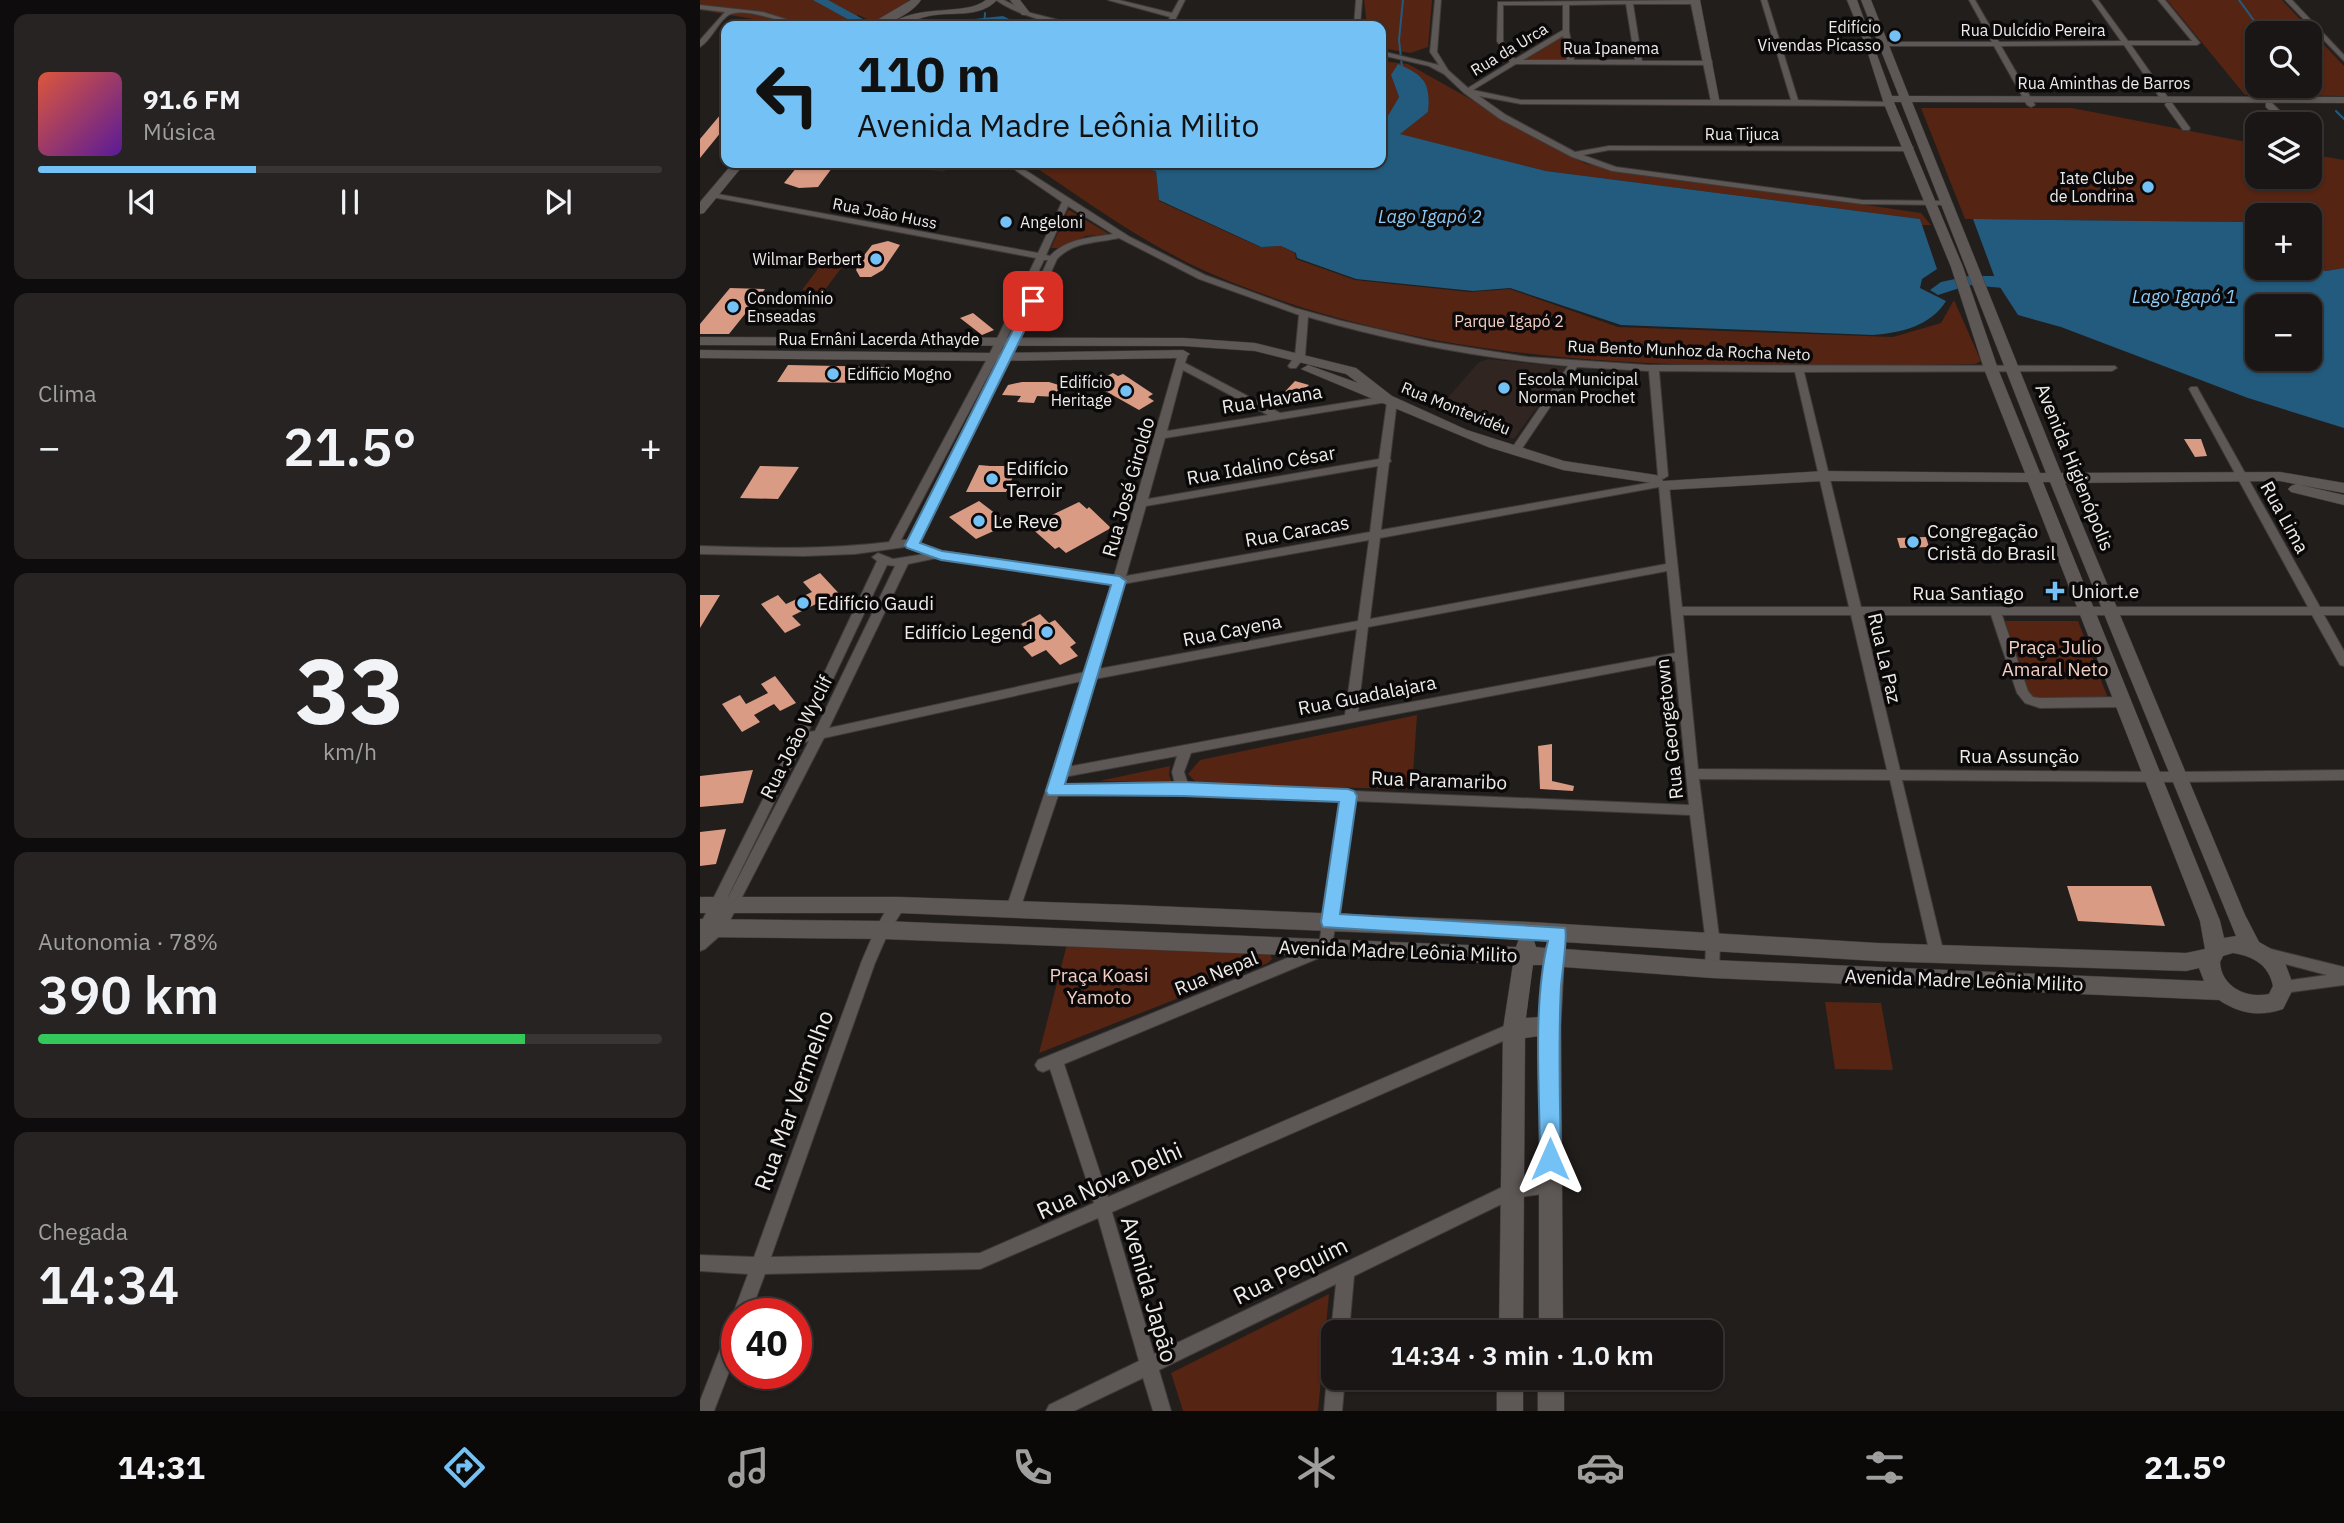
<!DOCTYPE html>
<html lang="pt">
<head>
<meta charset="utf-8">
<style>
	:root { --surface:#1a1615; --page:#272322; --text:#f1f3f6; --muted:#9f9fa0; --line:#383534; --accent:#73c1f5 }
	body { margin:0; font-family:"IBM Plex Sans",sans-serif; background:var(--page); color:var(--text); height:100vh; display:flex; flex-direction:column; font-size:26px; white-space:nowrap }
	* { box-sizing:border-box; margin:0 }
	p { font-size:23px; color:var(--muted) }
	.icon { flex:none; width:38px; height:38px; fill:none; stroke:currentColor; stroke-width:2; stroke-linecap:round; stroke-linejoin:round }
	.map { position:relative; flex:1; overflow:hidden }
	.drawer { display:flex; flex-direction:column; gap:14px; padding:14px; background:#0e0c0c; width:700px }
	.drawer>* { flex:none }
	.banner { position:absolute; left:21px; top:21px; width:665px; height:147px; border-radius:14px; box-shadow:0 2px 5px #0004,0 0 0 2px var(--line); background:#73c1f5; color:#111; overflow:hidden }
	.buttons { position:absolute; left:1545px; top:21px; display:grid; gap:14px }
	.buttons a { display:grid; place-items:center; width:77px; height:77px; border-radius:14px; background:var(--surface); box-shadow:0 2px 5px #0004,0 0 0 2px var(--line); font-size:35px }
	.speed { position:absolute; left:21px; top:1298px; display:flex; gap:14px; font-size:35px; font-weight:700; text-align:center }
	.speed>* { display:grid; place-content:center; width:91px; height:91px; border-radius:50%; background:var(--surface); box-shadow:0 2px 5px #0004,0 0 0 2px var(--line); line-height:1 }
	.speed .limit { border:10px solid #d22; background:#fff; color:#111 }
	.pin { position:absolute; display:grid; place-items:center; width:60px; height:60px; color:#fff; margin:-30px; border-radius:14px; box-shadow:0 4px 10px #0006 }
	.me { position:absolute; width:77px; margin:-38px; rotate:0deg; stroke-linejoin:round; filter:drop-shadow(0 0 5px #0008) }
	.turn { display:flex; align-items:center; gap:24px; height:147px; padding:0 21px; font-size:32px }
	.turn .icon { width:91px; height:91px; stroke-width:2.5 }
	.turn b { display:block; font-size:49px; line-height:60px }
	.big { font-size:52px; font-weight:600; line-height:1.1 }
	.drawer .tile { flex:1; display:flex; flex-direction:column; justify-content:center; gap:10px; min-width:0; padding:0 24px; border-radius:14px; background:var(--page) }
	.drawer .dial { align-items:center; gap:0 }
	.dial b { font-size:91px; line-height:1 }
	.song { display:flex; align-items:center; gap:21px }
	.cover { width:84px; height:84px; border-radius:10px; background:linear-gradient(135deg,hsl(10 70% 55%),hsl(270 70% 35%)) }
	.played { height:7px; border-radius:4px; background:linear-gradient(90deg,var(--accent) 35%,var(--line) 35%) }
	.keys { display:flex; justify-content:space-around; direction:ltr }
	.heat { display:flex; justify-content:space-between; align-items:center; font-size:38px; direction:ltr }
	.charge { height:10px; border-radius:5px; background:linear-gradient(90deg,#34c759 78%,var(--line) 0) }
	.trip { position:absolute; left:621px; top:1320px; width:402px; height:70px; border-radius:14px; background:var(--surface); box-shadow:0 2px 5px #0004,0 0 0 2px var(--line); font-weight:600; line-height:70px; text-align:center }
	.tabs { display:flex; height:112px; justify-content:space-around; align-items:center; background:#0a0908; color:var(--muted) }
	.tabs .icon { width:49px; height:49px }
	.tabs .active { color:var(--accent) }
	.tabs b { font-size:32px; color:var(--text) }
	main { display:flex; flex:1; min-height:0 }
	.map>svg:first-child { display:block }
</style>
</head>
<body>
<main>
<section class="drawer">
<div class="tile">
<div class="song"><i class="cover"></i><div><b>91.6 FM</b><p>Música</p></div></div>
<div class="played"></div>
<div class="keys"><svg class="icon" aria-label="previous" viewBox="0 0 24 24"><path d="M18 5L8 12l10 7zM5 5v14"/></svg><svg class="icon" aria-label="pause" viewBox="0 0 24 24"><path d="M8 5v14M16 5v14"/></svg><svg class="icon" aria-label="next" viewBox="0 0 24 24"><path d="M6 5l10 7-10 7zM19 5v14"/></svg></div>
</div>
<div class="tile"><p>Clima</p>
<div class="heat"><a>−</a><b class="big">21.5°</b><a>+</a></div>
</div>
<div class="tile dial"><b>33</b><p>km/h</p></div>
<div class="tile"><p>Autonomia · 78%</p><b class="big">390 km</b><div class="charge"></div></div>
<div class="tile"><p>Chegada</p><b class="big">14:34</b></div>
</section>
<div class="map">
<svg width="1644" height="1411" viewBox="0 0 1644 1411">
	<rect width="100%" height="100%" fill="#221e1c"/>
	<!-- built -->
	<path fill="#302521" d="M95,163H252L244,172L196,166H92Z
		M788,359L866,367L814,439L738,409L778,363Z"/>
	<!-- green -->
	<path fill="#552413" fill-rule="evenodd" d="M0,0H209L202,9L174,22L158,15L148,24H83L0,10Z
		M664,0H732L728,47L710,53L681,48V26H667Z
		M1467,0H1582L1644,66V96L1545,95ZM1558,33H1610V86H1558Z
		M863,34L869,62L822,59Z
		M681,61L708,64L886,164L1221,213L1231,225H1222L1220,219L846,171L698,134L728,112L691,75L699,97L686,119L681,122Z
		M1221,108H1372L1557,144L1558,177H1610V154L1644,160V268L1626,271L1610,267V215H1558L1557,227L1542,222L1265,219Z
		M329,163H375L396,169L435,165L456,171L459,201L560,247L581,246L595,253L596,259L655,280L770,292L810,289L918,327L1193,337L1241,323L1254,300L1281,361L1275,364C1022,368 757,377 519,277C451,249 389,203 329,163Z
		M368,210H369L409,234L386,236L358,248H351Z
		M120,266L142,267L124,291L102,290Z
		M1305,621H1378L1408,698H1331Z
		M717,715L712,789L499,785L488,774L500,760Z
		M470,766L469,775L472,783L399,781Z
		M367,944L570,953L572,959L568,963L339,1053Z
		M1125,1002L1181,1003L1193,1070L1135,1069Z
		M629,1294L618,1411H483L471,1373Z"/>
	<!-- water -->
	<path fill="#225b7e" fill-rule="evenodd" d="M303,16L324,26H247L274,19Z
		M698,64C724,75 731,83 728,112L700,134L846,171L1220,219L1237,269L1222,279L1220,288L1246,301C1231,326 1200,333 1173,335L921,325L810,288L773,291L656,279L597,258L596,253L581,246L561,247L459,200L456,171C429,164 403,170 376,163H681V122L686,119L699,97L691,75Z
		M1273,219L1542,222L1557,227L1558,268L1610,267L1626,271L1644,268V428L1548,398L1361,327L1318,315L1296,281ZM1610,306V359H1558V306Z"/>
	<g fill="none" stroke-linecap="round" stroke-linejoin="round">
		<!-- stream -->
		<path stroke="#225b7e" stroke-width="2" d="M1539,0L1563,33
			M284,26L285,13
			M702,67L699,40L703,0
			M1610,85L1619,94
			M1636,111L1644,119"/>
		<!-- river -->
		<path fill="#225b7e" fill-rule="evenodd" d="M113,0H128L170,23L168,26H160Z
			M1269,276H1293L1332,282L1334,285L1326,290L1269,285L1238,295L1230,290L1241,282Z"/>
	</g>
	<!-- building -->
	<path fill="#da9b85" d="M26,108V126L0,158V139Z
		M97,167L132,168L118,187L99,188L84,183Z
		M188,241L200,245L183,270L171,277H160L156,270L162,258L172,245Z
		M30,288L65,289L29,334H0V324Z
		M273,313L294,330L282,335L260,318Z
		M88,365L188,367L179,383L77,382Z
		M413,373L418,376L423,374L453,394L448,397L454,401L439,410L400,388L406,385L399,380Z
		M595,381L609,385L590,404L577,400Z
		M322,382H349L362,386L357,397L337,396L334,403L317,402L321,396L302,395L308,385Z
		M1484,439H1501L1507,456L1495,457Z
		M279,465L290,466H318L306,492H266Z
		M60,466L99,467L78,499L40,498Z
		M279,501L309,524L276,539L249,517Z
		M379,502L387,509L389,507L411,528L366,553L359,547L355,549L329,526Z
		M1226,537L1229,547L1200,548L1197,538Z
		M120,573L146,601L127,611L120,602L92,616L101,625L85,633L61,604L78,595L86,604L112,592L103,582Z
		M0,595H20L0,628Z
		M340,614L349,623L355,620L376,643L370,647L378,656L360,665L346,650L332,657L323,647L336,640L321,624Z
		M75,676L96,703L80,711L74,704L54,715L60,722L42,732L22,704L40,695L46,704L68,693L61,684Z
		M852,744V781L874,786L873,791L840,789L838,746Z
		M53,770L43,803L0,807V776Z
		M26,829L16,864L0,866V832Z
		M1367,886H1451L1465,926L1378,921Z"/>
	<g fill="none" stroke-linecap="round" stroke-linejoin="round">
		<!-- street casing -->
		<g stroke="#3e3a39" stroke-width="2">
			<path id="street" d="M296,0H304L327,12L382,26C357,27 317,15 296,0Z
				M408,0H419L472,13L479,0H485L472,26H466L470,17Z
				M656,0H662L660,26H654Z
				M735,0H741L737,52L748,70L768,88L810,62L797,41L798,2L995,0L998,2L995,4H933L942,61H1012V65L816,64L773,90L821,100H1091L1061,0H1067L1098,100L1189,102H1192V106L821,104L779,96L806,115L875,152L909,146L1210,147H1213V151L909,150L883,155L916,167L1162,200L1247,201L1251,203L1247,205L1162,204L912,171L872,157L800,119L764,93L744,74L729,66L681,55V51L739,65L730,52ZM926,4L935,60H874L869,31V5ZM803,5H863V30L815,59L803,41ZM863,36L867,60H823Z
				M1269,0H1275L1299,42L1421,41L1392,0H1398L1428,41H1492L1458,0H1465L1500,43L1497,45H1431L1469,99L1465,101H1462L1424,45L1301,46L1335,105L1331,107L1327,105L1294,46H1170L1167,44L1170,42H1292Z
				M1585,0H1592L1644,55V61Z
				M0,5L63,12L108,26C88,27 42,3 26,17C16,26 11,40 0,47V40L25,12L0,9Z
				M1466,103H1472L1490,128L1489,130H1483L1465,105Z
				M1566,103H1572L1593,124H1585L1566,107Z
				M1610,143L1623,152V156H1617L1610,149Z
				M305,163H314L430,237L505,275L595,308L642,321L733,342L828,357L947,365L1415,366L1417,368L1412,371L1104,372L1161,607H1608L1489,389L1491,387H1497L1620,607H1644V615H1624L1644,651V666L1640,665L1612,615H1302L1328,691L1333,697L1340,698L1424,697L1430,702L1424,707L1340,708L1325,703L1317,693L1291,615H1163L1200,770L1478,772L1644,770V780L1478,782L1202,780L1244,954L1242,958L1237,960L1232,958L1230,954L1190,780L999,779L1020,944L1019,969L1017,973L1012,975L1007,973L1005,969L1006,944L990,815L654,801L631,953L364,1064L408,1197L809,1024L814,1022L819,1024L821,1029L819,1034L412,1212L454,1354L813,1182L850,1178L856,1180L858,1186L856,1192L814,1198L654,1276L649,1332H634V1337L631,1332L636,1284L459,1370L471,1411H453L443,1378L374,1411H346L349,1405L439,1361L398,1218L280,1269L65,1274L50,1314H37V1351L14,1411H0V1401L31,1321L35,1319L33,1314L48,1274L0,1271V1255L54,1257L161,963C168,947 181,913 193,902C198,898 199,899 204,901L206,905L188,933L175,963L71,1257L280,1253L394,1203L350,1069L343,1072L338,1070L335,1065L338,1060L619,945L641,801L483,794L358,796L320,909L318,913L313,915L308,913L306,909L382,681L124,738L24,932L5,949L0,951V925L93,739L177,561L172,557L178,553L193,559L225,554L205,547L155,554L104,556L0,554V546C63,548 126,550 189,542L288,357L336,258L12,197L8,195L12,193L338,253L362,202ZM368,206L413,234C390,238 367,238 350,256L346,255ZM419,238L499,279L599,315L595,356L588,366L590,368H596L605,356L608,317C693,342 780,358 868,366L810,451L815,454L819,453L877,367L949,371L958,476L963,479L968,476L959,371L1095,372L1149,607H982L969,485L968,483L959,481L681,530L689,463L691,461L690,459L697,401L687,396L580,413L485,363L488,354L483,351L478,354L414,576L242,551L218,544L312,357L357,259C374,241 397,243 419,238ZM344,260H348L302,357L209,540H201L298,357ZM483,370L568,415L467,431ZM687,402L679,459L448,499L465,438ZM678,466L670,532L426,576L446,506ZM959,487L966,564L670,619L680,538ZM669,540L658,621L398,669L423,584ZM237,558L412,584L385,672L129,728L208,564ZM187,565L195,566L115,731L108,732ZM967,571L975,653L658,712L668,627ZM983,615H1151L1187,770L998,769ZM657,629L645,715L367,767L395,679ZM975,661L989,805L488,784L484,772L491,753ZM109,741L23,907L21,911L103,743ZM477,756L472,772L475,784L361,786L364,777Z
				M1563,947L1644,967V985L1584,993L1579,992L1577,987L1579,982L1584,981L1627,975L1558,957L1556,953L1558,949Z
				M634,1369V1377H645L642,1411H624L627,1377L630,1371Z"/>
		</g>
		<!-- secondary casing -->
		<g stroke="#3e3a39" stroke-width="1">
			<path id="secondary" d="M211,0H221C211,15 184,27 167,26Z
				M286,0H297C279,19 253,11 229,16C214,19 202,27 187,26C219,2 264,17 286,0Z
				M310,0H320L330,13L328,15H322Z
				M990,0H1000L1020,104L1011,102Z
				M1147,0H1157L1192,96H1199L1161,0H1171L1209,96L1644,97V103L1212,102L1361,473L1580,472L1644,483V493L1580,481L1365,483L1545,915L1559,942L1573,950L1585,963L1594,987L1583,1009C1560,1017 1540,1014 1519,1000L1012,978L864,967L861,1026L863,1332H839V1036L825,1038L823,1332H799L803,1029L813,964L183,939L0,937V919L183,921L816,947L819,939L199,913H0V897H199L431,905L830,922L1177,943L1486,953L1505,949L1500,921L1328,482L1124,481L966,490L961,488L959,484L863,470L788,447L601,369L608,365L658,383L646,374L555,351L484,346L0,345V337L484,338L555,343L656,368L692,396L767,430L864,461L956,475L961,477L963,481L1124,471L1325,473L1284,369L1251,267L1184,104L1165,44ZM1194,102H1201L1346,473H1340L1298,369L1263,267ZM1343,482H1350L1536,936L1524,938L1520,921ZM834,940L848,941L845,948L836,947ZM863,942L1177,961L1486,971L1499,968L1504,981L1012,960L865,949ZM1533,953C1553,956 1569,965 1573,986L1569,994C1547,999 1521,987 1520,962L1523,956ZM833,965H844L840,1017L826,1018Z
				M33,163H45L4,213L0,214V202Z
				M0,350L293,353L483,350L490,354L483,358L293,361L0,358Z
				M1596,484L1644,495V505L1591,492L1588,489L1591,486Z
				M797,1377H823V1411H797Z
				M838,1377H864V1411H838Z"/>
		</g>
		<!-- street -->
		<use href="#street" fill="#5d5755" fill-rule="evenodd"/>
		<!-- secondary -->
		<use href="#secondary" fill="#5d5755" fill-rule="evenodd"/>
	</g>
	<!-- route -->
	<path fill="#73c1f5" stroke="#4b7d9f" stroke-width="2" d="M329,298L339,301L220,543L242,551L419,576L426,581L365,784L483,782L648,789L654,791L657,796L640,914L865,928C868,935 862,974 861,986C858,1044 860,1102 861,1159L858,1166L850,1169L843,1166L840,1159C840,1092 832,1006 848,941L623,927L621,922L639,802L483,796L348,795L346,791L411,585L241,560L207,548L205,545Z"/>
	<!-- markers -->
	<g fill="#73c1f5" stroke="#0a0808" stroke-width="2.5">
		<circle cx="1195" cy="36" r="7"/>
		<circle cx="1448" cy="187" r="7"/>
		<circle cx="306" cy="222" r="7"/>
		<circle cx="176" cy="259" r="7"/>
		<circle cx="33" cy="307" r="7"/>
		<circle cx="133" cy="374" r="7"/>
		<circle cx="804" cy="388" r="7"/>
		<circle cx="426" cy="391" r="7"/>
		<circle cx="292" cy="479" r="7"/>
		<circle cx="279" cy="521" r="7"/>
		<circle cx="1213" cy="542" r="7"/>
		<path d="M1351.5 580.5h7v7h7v7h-7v7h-7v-7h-7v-7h7z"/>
		<circle cx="103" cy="603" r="7"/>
		<circle cx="347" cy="632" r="7"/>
	</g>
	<g text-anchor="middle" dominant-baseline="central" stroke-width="7" stroke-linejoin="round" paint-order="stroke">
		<!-- far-poi labels -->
		<g font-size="16" fill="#eeebe9" stroke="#0a0808" text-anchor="end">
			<text x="1181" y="27">Edifício<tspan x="1181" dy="18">Vivendas Picasso</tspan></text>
			<text x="1434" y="178">Iate Clube<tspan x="1434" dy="18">de Londrina</tspan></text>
			<text x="320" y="222" text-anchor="start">Angeloni</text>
			<text x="162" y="259">Wilmar Berbert</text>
			<text x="47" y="298" text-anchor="start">Condomínio<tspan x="47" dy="18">Enseadas</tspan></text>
			<text x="147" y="374" text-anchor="start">Edificio Mogno</text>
			<text x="818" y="379" text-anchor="start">Escola Municipal<tspan x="818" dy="18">Norman Prochet</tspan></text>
			<text x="412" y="382">Edifício<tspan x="412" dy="18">Heritage</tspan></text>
		</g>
		<!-- far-street labels -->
		<g font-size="16" fill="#eeebe9" stroke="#0a0808">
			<text x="1333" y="30">Rua Dulcídio Pereira</text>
			<text x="911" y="48">Rua Ipanema</text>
			<text transform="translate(809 49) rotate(-31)">Rua da Urca</text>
			<text x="1404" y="83">Rua Aminthas de Barros</text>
			<text x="1042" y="134">Rua Tijuca</text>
			<text transform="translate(185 213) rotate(11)">Rua João Huss</text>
			<text x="179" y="339">Rua Ernâni Lacerda Athayde</text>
			<text transform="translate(989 350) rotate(2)">Rua Bento Munhoz da Rocha Neto</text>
			<text transform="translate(756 408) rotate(22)">Rua Montevidéu</text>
		</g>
		<!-- far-park labels -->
		<g font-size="16" fill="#f3cec2" stroke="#0a0808">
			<text x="809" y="321">Parque Igapó 2</text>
		</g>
		<!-- far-water labels -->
		<g font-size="18" font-style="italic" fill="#8ccbf8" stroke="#0a0808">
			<text x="730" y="216">Lago Igapó 2</text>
			<text x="1484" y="296">Lago Igapó 1</text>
		</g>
		<!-- street labels -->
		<g font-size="19" fill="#eeebe9" stroke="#0a0808">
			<text transform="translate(572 399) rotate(-9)">Rua Havana</text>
			<text transform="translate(561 465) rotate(-10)">Rua Idalino César</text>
			<text transform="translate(1375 467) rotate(68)">Avenida Higienópolis</text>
			<text transform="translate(428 487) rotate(-74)">Rua José Giroldo</text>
			<text transform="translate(1585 517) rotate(61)">Rua Lima</text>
			<text transform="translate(597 531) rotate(-10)">Rua Caracas</text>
			<text x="1268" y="593">Rua Santiago</text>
			<text transform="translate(532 630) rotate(-11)">Rua Cayena</text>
			<text transform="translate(1185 658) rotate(77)">Rua La Paz</text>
			<text transform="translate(667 695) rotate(-11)">Rua Guadalajara</text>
			<text transform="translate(969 729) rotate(-96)">Rua Georgetown</text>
			<text transform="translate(96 737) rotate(-63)">Rua João Wyclif</text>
			<text x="1319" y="756">Rua Assunção</text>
			<text transform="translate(739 780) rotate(2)">Rua Paramaribo</text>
			<text transform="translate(698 951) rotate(2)">Avenida Madre Leônia Milito</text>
			<text transform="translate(516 973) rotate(-22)">Rua Nepal</text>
			<text transform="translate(1264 980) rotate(2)">Avenida Madre Leônia Milito</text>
		</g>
		<!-- poi labels -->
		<g font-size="19" fill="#eeebe9" stroke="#0a0808" text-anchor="start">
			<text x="306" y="468">Edifício<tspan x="306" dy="22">Terroir</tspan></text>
			<text x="293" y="521">Le Reve</text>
			<text x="1227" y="531">Congregação<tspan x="1227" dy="22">Cristã do Brasil</tspan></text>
			<text x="1371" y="591">Uniort.e</text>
			<text x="117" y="603">Edifício Gaudi</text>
			<text x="333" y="632" text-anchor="end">Edifício Legend</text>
		</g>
		<!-- park labels -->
		<g font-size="19" fill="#f3cec2" stroke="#0a0808">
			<text x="1355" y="647">Praça Julio<tspan x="1355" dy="22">Amaral Neto</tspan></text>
			<text x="399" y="975">Praça Koasi<tspan x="399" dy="22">Yamoto</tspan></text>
		</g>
		<!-- near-street labels -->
		<g font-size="23" fill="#eeebe9" stroke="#0a0808">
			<text transform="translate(93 1100) rotate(-70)">Rua Mar Vermelho</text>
			<text transform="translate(409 1180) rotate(-24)">Rua Nova Delhi</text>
			<text transform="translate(590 1270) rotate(-26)">Rua Pequim</text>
			<text transform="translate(450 1289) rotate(74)">Avenida Japão</text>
		</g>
	</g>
</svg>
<div class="buttons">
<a><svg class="icon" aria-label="search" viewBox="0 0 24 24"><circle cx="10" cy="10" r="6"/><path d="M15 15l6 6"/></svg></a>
<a><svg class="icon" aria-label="layers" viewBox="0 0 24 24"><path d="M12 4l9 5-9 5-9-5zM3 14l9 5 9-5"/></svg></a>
<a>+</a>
<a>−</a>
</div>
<div class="speed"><div class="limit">40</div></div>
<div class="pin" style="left:333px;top:301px;background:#d93025"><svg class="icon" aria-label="arrive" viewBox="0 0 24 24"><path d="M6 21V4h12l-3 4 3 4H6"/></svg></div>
<svg class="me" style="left:850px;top:1159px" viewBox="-20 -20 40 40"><path d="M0-17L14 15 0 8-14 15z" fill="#73c1f5" stroke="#fff" stroke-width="4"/></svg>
<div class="trip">14:34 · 3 min · 1.0 km</div>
<div class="banner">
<div class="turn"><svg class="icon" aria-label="left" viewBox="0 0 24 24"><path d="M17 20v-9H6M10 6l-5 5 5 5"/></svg><div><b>110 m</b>Avenida Madre Leônia Milito</div></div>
</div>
</div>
</main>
<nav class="tabs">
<b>14:31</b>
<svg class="icon active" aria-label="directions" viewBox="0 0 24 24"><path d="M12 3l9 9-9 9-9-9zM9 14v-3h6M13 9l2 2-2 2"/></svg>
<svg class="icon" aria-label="music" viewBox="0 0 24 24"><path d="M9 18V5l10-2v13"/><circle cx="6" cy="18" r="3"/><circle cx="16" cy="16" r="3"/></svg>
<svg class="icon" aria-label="phone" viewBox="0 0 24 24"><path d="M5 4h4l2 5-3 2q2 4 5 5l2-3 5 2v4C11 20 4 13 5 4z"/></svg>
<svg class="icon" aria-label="climate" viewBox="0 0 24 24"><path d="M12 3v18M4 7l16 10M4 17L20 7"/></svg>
<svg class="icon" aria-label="car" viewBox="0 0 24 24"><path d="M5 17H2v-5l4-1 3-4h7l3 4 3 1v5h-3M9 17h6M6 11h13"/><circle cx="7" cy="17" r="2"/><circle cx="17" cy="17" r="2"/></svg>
<svg class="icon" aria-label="filters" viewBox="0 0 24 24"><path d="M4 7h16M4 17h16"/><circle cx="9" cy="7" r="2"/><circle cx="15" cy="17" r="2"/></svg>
<b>21.5°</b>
</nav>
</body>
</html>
